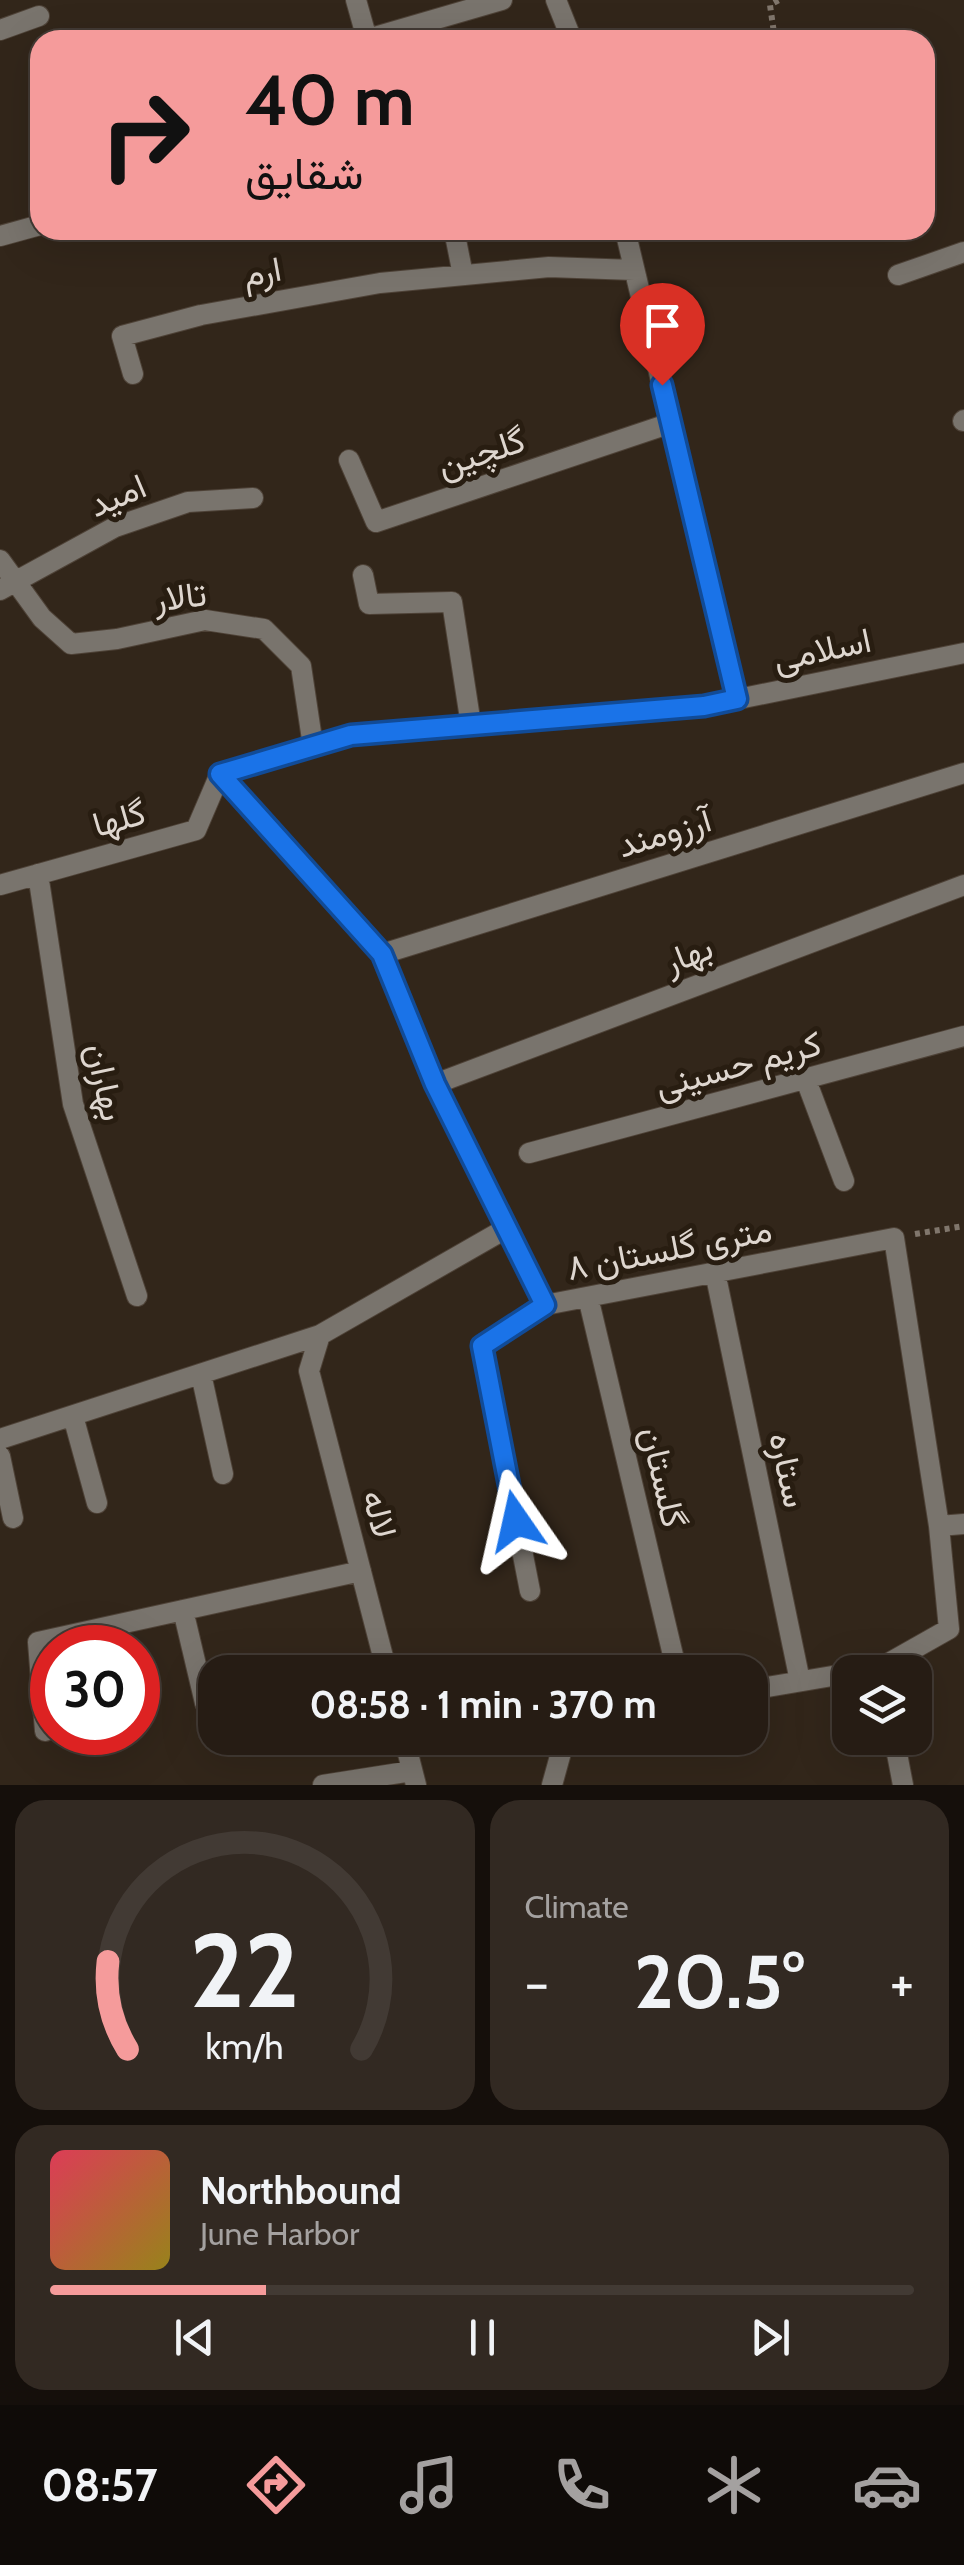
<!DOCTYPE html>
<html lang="en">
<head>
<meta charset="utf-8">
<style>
	:root { --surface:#261c14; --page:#322922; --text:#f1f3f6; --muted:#a4a1a0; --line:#423a34; --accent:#f59b9b }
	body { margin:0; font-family:Cabin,Vazirmatn,sans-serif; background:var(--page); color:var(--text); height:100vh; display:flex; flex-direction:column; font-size:38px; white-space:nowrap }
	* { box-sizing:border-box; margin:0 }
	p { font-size:32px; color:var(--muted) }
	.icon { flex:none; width:55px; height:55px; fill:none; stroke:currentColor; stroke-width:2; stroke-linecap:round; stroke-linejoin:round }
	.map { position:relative; height:1785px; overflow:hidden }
	.sheet { display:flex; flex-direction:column; gap:15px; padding:15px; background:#150f0b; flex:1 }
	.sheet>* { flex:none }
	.guide { position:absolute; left:30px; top:30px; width:905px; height:210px; border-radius:30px; box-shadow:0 10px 40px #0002,0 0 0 2px var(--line); background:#f59b9b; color:#111; overflow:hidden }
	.fabs { position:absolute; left:832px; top:1655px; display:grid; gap:20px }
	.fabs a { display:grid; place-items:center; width:100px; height:100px; border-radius:20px; background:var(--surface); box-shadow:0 10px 40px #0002,0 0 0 2px var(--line); font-size:50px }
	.speed { position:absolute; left:30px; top:1625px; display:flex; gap:20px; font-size:50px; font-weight:700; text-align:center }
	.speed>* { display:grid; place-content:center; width:130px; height:130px; border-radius:50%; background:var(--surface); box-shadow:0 10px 40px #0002,0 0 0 2px var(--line); line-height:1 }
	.speed .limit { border:15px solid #d22; background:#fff; color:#111 }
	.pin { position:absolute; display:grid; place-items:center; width:85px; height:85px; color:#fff; margin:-102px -42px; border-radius:50% 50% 50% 0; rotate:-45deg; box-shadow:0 0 10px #0007 }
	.pin .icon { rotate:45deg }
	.me { position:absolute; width:110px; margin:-55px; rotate:349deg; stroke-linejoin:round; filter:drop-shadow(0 0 8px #0008) }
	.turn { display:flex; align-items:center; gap:35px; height:210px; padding:0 50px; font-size:45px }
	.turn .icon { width:130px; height:130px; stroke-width:2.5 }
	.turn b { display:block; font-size:70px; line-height:85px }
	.big { font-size:75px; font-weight:800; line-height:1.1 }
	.sheet .tile { flex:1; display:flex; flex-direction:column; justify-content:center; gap:15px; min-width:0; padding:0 35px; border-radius:30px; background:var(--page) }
	.sheet .dial { align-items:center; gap:0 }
	.dial svg { height:260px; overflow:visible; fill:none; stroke:var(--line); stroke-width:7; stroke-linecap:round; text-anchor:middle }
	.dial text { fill:var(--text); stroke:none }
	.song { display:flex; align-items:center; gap:30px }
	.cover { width:120px; height:120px; border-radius:15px; background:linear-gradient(135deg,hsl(350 70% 55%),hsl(50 70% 35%)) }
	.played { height:10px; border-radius:5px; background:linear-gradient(90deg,var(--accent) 25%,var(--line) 25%) }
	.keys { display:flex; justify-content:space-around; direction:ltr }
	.heat { display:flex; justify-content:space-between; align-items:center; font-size:55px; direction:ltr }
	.sheet .tiles { flex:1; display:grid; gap:15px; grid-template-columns:1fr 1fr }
	.tile:last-child { grid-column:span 2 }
	.trip { position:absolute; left:198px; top:1655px; width:570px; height:100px; border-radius:30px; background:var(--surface); box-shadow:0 10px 40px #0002,0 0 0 2px var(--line); font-weight:800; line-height:100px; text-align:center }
	.menu { display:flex; height:160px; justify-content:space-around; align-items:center; background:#0f0b08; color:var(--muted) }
	.menu .icon { width:70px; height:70px }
	.menu .selected { color:var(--accent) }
	.menu b { font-size:45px; color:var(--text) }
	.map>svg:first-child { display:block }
</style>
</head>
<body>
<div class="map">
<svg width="964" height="1785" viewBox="0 0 964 1785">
	<rect width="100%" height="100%" fill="#32261a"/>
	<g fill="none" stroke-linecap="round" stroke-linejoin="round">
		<!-- minor casing -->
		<g stroke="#4e4237" stroke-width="22">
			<path id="minor" d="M356,0L367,39
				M556,0L572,40
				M0,30L39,16
				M364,40L502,0
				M454,230L463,275
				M625,230L737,699
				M0,236L40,225
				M898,275L964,252
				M133,374L122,336L201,315L380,283L549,267L634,270
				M963,421L964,420
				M349,460L376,522L671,423
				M0,560L42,618L71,644L117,639L205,620L264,629L301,666L313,746
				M363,575L369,604L452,602L471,725
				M0,590L115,527L188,502L253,498
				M220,774L382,954L435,1084L545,1305L894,1238L939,1526L949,1629L880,1668L850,1672
				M220,774L351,735L704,706L964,653
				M38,874L73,1104L137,1296
				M0,885L196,830L220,774
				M382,954L964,773
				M806,1080L844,1181
				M435,1084L964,885
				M529,1153L964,1036
				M715,1272L800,1681
				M588,1297L677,1672
				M201,1374L223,1474
				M73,1416L97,1503
				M0,1439L320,1335
				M0,1456L13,1518
				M939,1526L964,1524
				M530,1591L482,1346L545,1305
				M183,1610L205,1703
				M387,1672L309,1371L320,1335L507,1228
				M750,1690L850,1673
				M45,1731L38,1642L361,1571
				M404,1738L416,1785
				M894,1738L903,1785
				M323,1785L412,1771
				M552,1785L565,1738"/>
		</g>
		<!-- path -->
		<path stroke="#80766c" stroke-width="6" stroke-dasharray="5 5" stroke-linecap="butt" d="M775,40L770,5L779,0
			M915,1234L964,1226"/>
		<!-- minor -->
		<use href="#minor" stroke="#79746d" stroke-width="20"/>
	</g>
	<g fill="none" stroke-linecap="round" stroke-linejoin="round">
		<!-- route casing -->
		<g stroke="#114b97" stroke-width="25">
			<path id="route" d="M516,1521L482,1346L545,1305L435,1084L382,954L220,774L351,735L704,706L737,699L662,385"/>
		</g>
		<!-- route -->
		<use href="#route" stroke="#1a73e8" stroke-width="18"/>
	</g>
	<g text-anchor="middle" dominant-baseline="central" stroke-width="10" stroke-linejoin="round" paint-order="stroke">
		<!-- street labels -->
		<g font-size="35" fill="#ded6cf" stroke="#281d11">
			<text transform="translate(262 271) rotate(-10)">ارم</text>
			<text transform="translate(481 452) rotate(-18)">گلچین</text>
			<text transform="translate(117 495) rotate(-23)">امید</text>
			<text transform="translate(180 596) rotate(-7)">تالار</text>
			<text transform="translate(822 649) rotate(-12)">اسلامی</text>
			<text transform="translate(119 818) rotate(-16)">گلها</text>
			<text transform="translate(664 832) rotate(-17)">آرزومند</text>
			<text transform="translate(688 954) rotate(-21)">بهار</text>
			<text transform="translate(738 1064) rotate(-15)">کریم حسینی</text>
			<text transform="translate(106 1082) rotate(78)">بهاران</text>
			<text transform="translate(669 1248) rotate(-11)">۸ متری گلستان</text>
			<text transform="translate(789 1470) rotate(78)">ستاره</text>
			<text transform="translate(664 1477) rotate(77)">گلستان</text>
			<text transform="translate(380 1514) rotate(76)">لاله</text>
		</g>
	</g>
</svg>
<div class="fabs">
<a><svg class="icon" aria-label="layers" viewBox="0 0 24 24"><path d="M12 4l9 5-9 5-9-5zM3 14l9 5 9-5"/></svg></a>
</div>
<div class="speed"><div class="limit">30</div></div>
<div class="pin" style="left:662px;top:385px;background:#d93025"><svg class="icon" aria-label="arrive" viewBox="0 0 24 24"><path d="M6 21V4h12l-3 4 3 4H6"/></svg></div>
<svg class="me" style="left:516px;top:1521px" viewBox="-20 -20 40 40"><path d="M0-17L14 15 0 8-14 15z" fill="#1a73e8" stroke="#fff" stroke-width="4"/></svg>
<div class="trip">08:58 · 1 min · 370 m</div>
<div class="guide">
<div class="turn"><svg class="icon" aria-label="right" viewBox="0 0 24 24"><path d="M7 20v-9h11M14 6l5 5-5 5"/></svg><div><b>40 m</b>شقایق</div></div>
</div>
</div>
<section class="sheet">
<div class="tiles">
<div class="tile dial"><svg viewBox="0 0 100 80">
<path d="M14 69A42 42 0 1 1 86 69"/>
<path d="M14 69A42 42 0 0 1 8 42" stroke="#f59b9b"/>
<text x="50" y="56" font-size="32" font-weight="700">22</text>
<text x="50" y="72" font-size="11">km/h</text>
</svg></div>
<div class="tile"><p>Climate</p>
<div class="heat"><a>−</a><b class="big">20.5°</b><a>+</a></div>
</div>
<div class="tile">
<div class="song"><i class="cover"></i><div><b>Northbound</b><p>June Harbor</p></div></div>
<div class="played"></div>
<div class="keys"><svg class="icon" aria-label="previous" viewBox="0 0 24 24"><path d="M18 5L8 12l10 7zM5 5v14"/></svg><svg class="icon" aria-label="pause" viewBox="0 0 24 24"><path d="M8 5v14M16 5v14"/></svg><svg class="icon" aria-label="next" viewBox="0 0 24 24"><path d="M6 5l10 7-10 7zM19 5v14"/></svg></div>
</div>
</div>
</section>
<nav class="menu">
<b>08:57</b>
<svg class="icon selected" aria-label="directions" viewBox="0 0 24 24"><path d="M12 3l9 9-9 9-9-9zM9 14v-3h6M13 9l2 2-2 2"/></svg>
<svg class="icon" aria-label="music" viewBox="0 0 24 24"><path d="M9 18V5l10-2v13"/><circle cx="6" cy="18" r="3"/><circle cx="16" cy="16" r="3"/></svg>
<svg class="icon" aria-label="phone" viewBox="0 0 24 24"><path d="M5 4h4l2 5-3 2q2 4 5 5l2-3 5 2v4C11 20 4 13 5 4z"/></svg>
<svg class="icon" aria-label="climate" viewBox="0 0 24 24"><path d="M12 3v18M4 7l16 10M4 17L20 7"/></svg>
<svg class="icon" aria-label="car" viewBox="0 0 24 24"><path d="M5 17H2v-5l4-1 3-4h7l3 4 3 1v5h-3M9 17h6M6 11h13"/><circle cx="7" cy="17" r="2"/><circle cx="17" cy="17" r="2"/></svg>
</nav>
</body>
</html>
